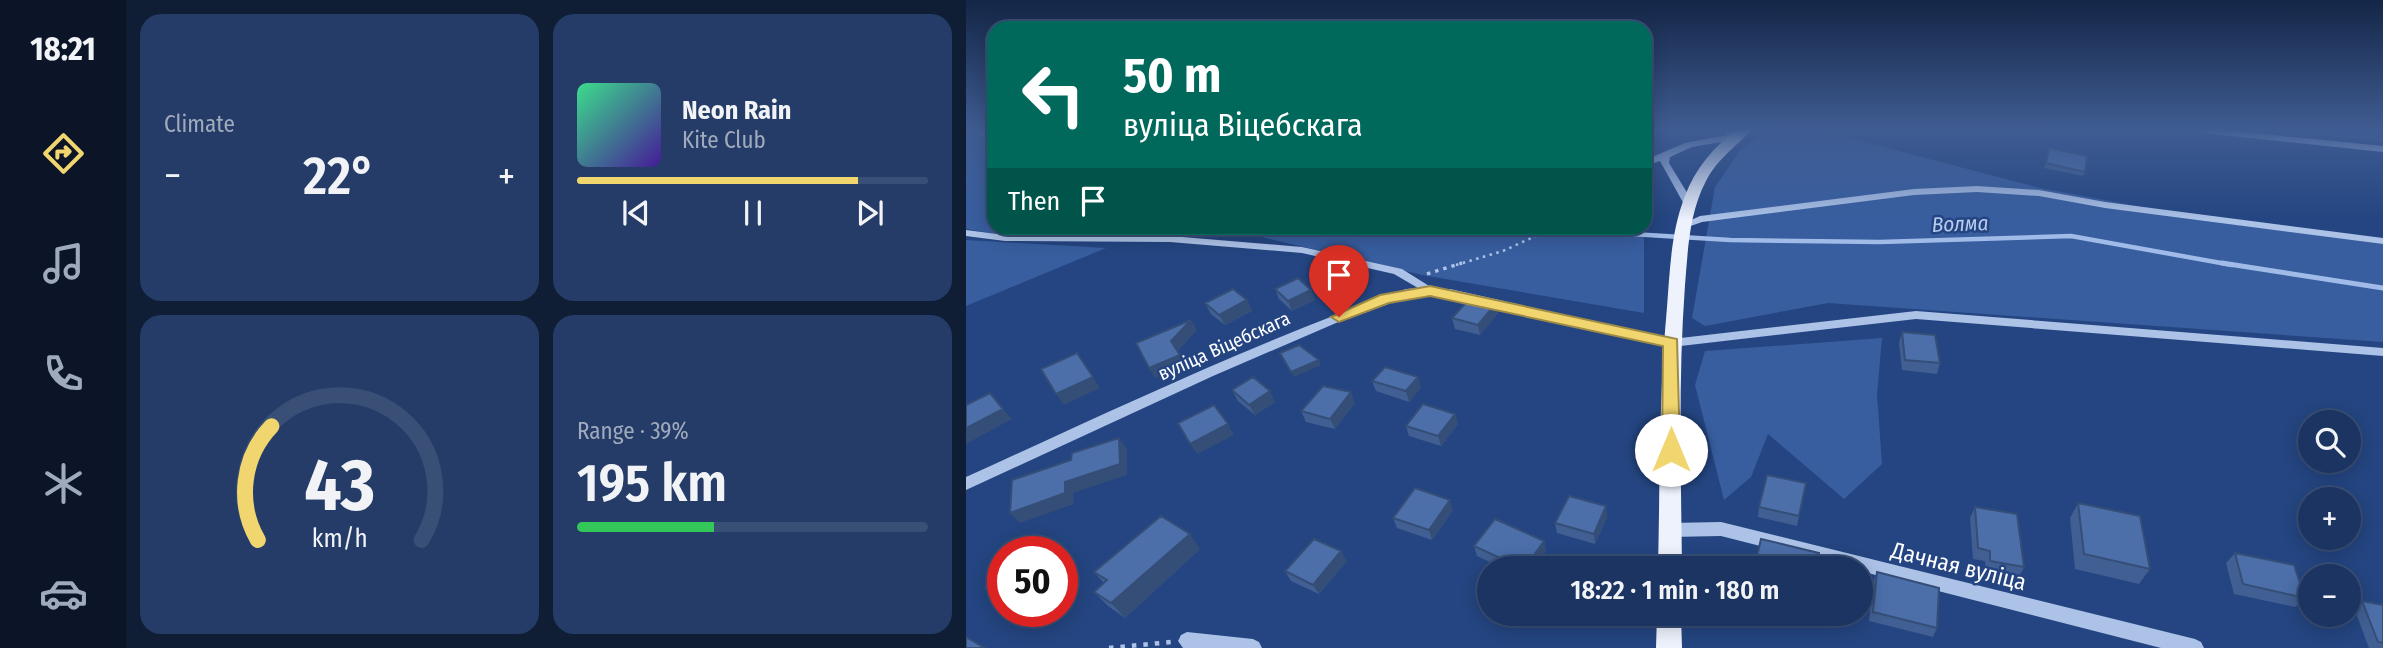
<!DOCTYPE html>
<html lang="en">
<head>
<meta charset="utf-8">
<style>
	:root { --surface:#1b3461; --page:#243c67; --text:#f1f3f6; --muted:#a0aabd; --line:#394f76; --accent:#f1d66f }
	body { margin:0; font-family:"Fira Sans Condensed",sans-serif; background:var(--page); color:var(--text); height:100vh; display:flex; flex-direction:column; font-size:26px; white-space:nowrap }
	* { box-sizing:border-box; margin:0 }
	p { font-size:23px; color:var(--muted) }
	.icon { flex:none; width:38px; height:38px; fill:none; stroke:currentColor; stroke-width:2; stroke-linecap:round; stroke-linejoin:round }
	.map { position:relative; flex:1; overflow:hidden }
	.details { display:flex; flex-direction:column; gap:14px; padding:14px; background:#0f1d35; width:840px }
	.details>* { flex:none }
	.top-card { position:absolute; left:21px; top:21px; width:665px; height:214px; border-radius:21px; box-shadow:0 4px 18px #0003,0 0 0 2px var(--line); background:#00695c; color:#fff; overflow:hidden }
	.controls { position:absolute; left:1332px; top:410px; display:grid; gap:14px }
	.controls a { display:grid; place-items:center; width:63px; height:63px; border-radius:50%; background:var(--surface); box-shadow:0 4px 18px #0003,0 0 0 2px var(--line); font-size:35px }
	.speed { position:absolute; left:21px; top:536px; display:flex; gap:14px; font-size:35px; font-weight:700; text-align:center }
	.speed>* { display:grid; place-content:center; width:91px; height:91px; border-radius:50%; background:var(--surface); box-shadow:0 4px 18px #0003,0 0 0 2px var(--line); line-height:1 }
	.speed .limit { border:10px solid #d22; background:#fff; color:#111 }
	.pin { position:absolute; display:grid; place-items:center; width:60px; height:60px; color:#fff; margin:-72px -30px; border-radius:50% 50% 50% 0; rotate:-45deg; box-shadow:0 0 7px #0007 }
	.pin .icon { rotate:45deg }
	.me { position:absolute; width:77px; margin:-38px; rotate:0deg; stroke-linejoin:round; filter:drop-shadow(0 0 5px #0008) }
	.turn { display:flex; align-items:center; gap:24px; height:147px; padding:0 21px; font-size:32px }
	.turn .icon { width:91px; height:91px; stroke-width:2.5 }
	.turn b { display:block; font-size:49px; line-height:60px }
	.then { display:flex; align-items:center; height:66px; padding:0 21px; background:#0003; gap:14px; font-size:26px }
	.big { font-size:52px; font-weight:600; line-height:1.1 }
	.details .tile { flex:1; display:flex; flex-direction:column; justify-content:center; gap:10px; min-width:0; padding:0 24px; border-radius:21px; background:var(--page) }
	.details .dial { align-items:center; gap:0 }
	.dial svg { height:182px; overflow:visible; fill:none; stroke:var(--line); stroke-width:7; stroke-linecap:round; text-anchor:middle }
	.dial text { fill:var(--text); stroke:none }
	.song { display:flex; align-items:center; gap:21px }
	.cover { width:84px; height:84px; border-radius:10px; background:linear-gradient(135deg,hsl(150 70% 55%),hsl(260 70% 35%)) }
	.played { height:7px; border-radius:4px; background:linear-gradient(90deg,var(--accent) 80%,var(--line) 80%) }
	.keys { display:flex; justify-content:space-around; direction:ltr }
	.heat { display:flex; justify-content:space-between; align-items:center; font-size:38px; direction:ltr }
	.charge { height:10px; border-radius:5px; background:linear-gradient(90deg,#34c759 39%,var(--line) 0) }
	.details .tiles { flex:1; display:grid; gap:14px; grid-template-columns:repeat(2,1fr) }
	.trip { position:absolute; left:511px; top:556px; width:396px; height:70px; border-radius:35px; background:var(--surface); box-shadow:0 4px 18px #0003,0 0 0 2px var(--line); font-weight:600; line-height:70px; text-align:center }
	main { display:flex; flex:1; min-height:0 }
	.menu { display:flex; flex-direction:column; width:126px; justify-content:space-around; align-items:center; background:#0b1527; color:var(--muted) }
	.menu .icon { width:49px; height:49px }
	.menu .selected { color:var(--accent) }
	.menu b { font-size:32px; color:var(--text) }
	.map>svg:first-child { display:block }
</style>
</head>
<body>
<main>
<nav class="menu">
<b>18:21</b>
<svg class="icon selected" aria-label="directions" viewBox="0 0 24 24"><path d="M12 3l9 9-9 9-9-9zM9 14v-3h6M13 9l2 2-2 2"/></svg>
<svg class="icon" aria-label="music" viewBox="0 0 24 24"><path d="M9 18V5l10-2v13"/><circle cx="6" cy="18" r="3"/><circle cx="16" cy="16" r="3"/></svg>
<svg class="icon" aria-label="phone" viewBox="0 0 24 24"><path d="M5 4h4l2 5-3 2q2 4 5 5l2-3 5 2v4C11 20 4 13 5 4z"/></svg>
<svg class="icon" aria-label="climate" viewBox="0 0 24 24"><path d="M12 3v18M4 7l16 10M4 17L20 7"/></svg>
<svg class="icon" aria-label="car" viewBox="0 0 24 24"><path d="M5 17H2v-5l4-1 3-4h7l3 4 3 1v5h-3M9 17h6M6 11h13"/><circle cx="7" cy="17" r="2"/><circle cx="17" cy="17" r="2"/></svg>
</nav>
<section class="details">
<div class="tiles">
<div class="tile"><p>Climate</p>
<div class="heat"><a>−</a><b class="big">22°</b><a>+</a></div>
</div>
<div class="tile">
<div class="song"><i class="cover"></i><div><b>Neon Rain</b><p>Kite Club</p></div></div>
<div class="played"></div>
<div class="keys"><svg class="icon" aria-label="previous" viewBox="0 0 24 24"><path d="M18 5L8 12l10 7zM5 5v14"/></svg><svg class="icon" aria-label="pause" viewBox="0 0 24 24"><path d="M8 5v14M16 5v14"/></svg><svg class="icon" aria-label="next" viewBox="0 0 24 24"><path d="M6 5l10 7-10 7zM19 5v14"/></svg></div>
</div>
<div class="tile dial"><svg viewBox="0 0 100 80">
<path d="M14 69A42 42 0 1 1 86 69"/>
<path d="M14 69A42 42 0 0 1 20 19" stroke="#f1d66f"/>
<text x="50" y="56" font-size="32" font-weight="700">43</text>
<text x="50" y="72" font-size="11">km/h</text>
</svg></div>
<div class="tile"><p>Range · 39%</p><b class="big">195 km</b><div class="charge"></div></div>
</div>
</section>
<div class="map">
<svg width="1417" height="648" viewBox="0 0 1417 648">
	<rect width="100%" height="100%" fill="#244581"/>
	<!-- green -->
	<path fill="#385e9f" d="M0,130H28V228H678V313L456,275L279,233L37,235L0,229Z
		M802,130H854L1074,188L1229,217L1417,244V342L862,303L739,326L726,318L749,187L775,149Z
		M1308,130H1417V142Z
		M0,240L140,248L0,306Z
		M916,338L911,394L916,464L878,499L802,434L785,477L758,500L729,385L739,351Z"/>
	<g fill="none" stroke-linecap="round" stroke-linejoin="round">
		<!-- stream-far1 -->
		<path stroke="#a0bbe8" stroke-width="4.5" d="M567,228L764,240L914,242L1105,236L1266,265"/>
		<!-- stream -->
		<path stroke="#a0bbe8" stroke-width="5" d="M1256,263L1417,288"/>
		<!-- path-far2 -->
		<path stroke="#acc2e7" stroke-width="2.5" stroke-dasharray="2.5 4.5" stroke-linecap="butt" d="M10,130L28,140
			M490,265L537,251L587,228"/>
		<!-- path-far1 -->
		<path stroke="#acc2e7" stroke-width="3.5" stroke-dasharray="3.5 5" stroke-linecap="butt" d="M461,274L496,263"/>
		<!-- path -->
		<path stroke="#acc2e7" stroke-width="4.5" stroke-dasharray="4.5 7" stroke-linecap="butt" d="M143,648L205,642"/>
		<!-- minor -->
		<path fill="#acc2e7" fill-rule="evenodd" d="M758,130H766L772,137L767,140L726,147L704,157L703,163L728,204L727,206H719L694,161L679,166V160L719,143L761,135Z
			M1232,130H1258L1417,146V152L1236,133Z
			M1011,186L1073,190L1139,202L1417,238V244L1139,208L1073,196L1011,192L948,195L736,222L719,228L714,225L734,216L948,189Z
			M0,230L39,235L204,236L336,247L436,269L468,289H484L706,339L950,311L1417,348V356L950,319L706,347L484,297L445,296L377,320L247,376L0,490V477C145,411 289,342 440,289L452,288L428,274L336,253L204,242L39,241L0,236Z
			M755,522L1229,639L1235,642L1238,648H1195L894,571V569H884L755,536L704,537L698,535L696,530L698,525L704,523Z
			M221,632L287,639L293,642L296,648H217L212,641L215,635Z"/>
		<!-- major -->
		<path fill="#edf2fd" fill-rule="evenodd" d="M771,130H785C769,148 751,159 740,181C723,213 722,250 719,285C712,380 715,474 716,569H692C694,481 693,394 701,307C704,270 705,231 719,196C729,169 748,146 771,130Z
			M691,614H715L716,648H690Z"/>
	</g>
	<!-- wall -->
	<path fill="#415f92" d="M1082,153L1119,172L1117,176L1078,168Z
		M309,289L345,290L349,300L326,311L313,299Z
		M281,300L286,311L259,325L245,314L239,303Z
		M530,303L532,313L514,335L489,329L486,318Z
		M936,332L974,363L971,374L936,370L933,343Z
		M406,381L455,387L443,402L410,391Z
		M266,390L309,402L289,415L272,401Z
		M389,403L369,429L340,422L335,411Z
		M489,414L492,424L475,446L443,436L440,426Z
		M840,483L831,526L792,517L793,507Z
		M1112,503L1184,569L1173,584L1109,569L1104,518Z
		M1009,507L1058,567L1053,577L1020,571L1019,561L1007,559L1004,518Z
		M487,510L466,540L431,528L427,518Z
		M641,517L629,544L591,533L589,523Z
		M578,541L580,551L568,569H538L511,556L508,546Z
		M234,549L159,618L142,606L128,592L138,583L128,572Z
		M1269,553L1339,598L1329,607L1268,594L1260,563Z
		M381,561L353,594L325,581L319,571Z
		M911,572L971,628L967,637L903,621L907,582Z
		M37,573V602L19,588Z
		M1396,601L1417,605V648H1403L1388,608Z"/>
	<!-- shaded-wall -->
	<path fill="#354e77" d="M345,290L349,300L326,311L322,301Z
		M281,300L286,311L259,325L253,315Z
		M530,303L532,313L514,335L512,325Z
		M225,320L231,330L211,352L205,341Z
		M111,353L134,388L98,405L90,394Z
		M214,355L220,365L189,378L183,368Z
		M353,360L355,365L328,377L325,372Z
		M452,377L455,387L443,402L440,391Z
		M304,391L309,402L289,415L283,405Z
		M385,392L389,403L369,429L364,419Z
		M37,409L46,419L0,444V428Z
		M489,414L492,424L475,446L472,436Z
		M262,424L268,435L231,454L224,444Z
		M153,438L161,449V475L107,493L108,504L54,523L44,513L99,482Z
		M484,500L487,510L466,540L463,530Z
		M640,506L641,517L629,544L628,534Z
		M224,534L234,549L159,618L145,603Z
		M578,541L580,551L568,569H558Z
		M375,551L381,561L353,594L347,585Z
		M96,578L101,582L96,586Z
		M53,611H68L60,617Z"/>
	<!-- building -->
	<path fill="#4c6faa" stroke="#354e77" stroke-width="2" d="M1083,148L1121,156L1119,172L1080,163Z
		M332,278L345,290L322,301L309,289Z
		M267,289L281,300L253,315L239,303Z
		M505,297L530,303L512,325L486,318Z
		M225,320L205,341L214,355L183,368L170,343Z
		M936,332L969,335L974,363L939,360Z
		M333,345L353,360L325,372L314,353Z
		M111,353L127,377L90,394L75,369Z
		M419,367L452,377L440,391L406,381Z
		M287,377L304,391L283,405L266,390Z
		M357,386L385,392L364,419L335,411Z
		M24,393L37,409L0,428V405Z
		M457,404L489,414L472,436L440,426Z
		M248,405L262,424L224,444L212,423Z
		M153,438L154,464L99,482V493L44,513L46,480L105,460L106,453Z
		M801,475L840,483L833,516L793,507Z
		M449,488L484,500L463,530L427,518Z
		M603,496L640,506L628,534L589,523Z
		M1112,503L1174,516L1184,569L1118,554Z
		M1009,507L1051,514L1058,567L1024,561V551L1012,548Z
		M195,516L224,534L145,603L128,592L141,580L128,572Z
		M529,519L578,541L558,569L508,546Z
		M348,539L375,551L347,585L319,571Z
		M795,539L853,553L851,569H788Z
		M1269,553L1328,565L1339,598L1277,584Z
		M911,572L973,588L971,628L907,612Z
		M37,573V599L19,588Z
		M1396,601L1417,605V643L1412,642Z
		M0,637L19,648H0Z"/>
	<!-- sky -->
	<linearGradient id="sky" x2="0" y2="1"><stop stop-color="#142647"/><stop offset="0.59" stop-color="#3f5c92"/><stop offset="1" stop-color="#3f5c92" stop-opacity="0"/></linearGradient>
	<rect width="1417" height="220" fill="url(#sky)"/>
	<!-- route -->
	<path fill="#f1d66f" stroke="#9d8b48" stroke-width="2" d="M464,286L711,339L714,450L712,455H698L696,450L697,346L464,296L423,303L373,322L365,317L414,295Z"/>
	<g text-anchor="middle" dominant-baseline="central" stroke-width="5" stroke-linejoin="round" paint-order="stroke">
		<!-- street labels -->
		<g font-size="19" fill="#fff" stroke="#244581">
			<text transform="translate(258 346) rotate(-24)">вуліца Віцебскага</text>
		</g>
		<!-- water labels -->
		<g font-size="21" font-style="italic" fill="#b7ccef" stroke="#244581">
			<text transform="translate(994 224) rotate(-2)">Волма</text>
		</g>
		<!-- near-street labels -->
		<g font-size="23" fill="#fff" stroke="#244581">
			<text transform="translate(993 566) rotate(14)">Дачная вуліца</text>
		</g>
	</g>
</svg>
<div class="controls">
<a><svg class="icon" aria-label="search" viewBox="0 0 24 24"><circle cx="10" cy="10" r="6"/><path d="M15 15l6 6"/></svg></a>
<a>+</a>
<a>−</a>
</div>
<div class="speed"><div class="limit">50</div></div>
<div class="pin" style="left:373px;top:317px;background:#d93025"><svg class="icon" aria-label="arrive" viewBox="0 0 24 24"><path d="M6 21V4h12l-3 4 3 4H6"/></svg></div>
<svg class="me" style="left:705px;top:450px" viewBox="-20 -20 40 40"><circle r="19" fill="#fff"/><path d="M0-13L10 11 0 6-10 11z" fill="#f1d66f"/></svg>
<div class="trip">18:22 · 1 min · 180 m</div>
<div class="top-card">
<div class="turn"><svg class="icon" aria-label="left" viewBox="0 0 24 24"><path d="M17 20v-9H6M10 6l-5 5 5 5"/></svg><div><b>50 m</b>вуліца Віцебскага</div></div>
<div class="then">Then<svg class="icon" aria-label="arrive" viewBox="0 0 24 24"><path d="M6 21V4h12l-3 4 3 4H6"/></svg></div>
</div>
</div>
</main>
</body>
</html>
